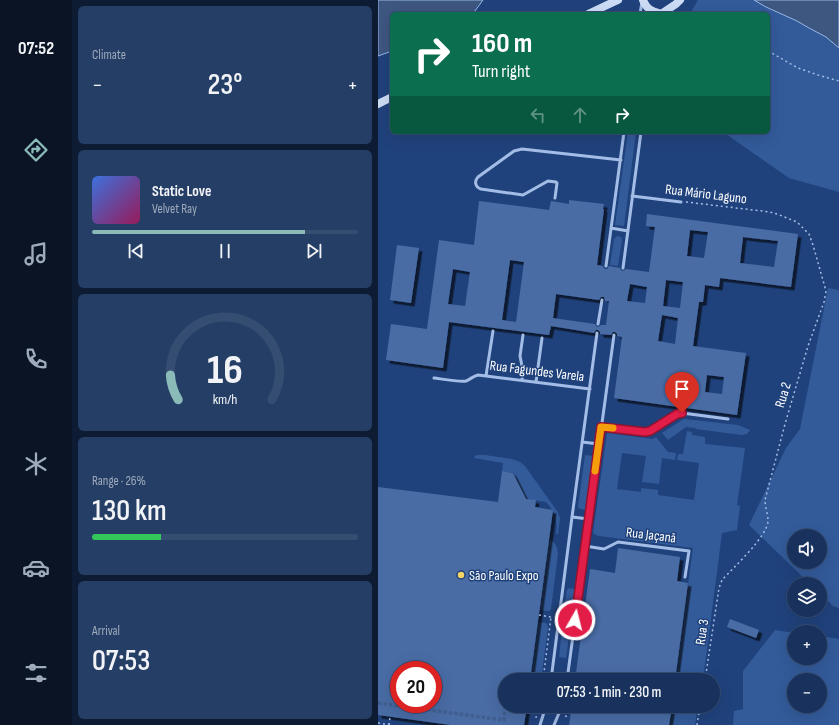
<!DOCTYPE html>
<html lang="en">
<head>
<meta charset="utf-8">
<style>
	:root { --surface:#18325d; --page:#253e66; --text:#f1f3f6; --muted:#9faabc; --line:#364d72; --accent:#8bbbb9 }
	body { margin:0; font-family:"Sofia Sans Condensed",sans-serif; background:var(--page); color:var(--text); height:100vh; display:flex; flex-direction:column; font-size:15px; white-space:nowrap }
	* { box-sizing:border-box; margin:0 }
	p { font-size:13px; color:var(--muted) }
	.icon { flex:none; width:22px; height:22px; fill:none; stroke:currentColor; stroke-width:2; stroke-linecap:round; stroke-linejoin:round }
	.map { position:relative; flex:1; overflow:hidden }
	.panel { display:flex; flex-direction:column; gap:6px; padding:6px; background:#0d1c33; width:306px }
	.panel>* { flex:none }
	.top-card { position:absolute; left:12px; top:12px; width:380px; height:122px; border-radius:6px; box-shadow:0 4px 16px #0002,0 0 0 1px var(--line); background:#0b6e4f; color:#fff; overflow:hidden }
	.fabs { position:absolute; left:409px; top:529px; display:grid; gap:8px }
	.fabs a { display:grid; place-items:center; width:40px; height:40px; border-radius:50%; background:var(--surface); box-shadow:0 4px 16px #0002,0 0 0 1px var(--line); font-size:20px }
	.speed { position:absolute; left:12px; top:661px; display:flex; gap:8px; font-size:20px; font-weight:700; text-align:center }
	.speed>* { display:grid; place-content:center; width:52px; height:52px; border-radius:50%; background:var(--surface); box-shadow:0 4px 16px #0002,0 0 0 1px var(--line); line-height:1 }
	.speed .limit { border:6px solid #d22; background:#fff; color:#111 }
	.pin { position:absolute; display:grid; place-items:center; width:34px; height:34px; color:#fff; margin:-41px -17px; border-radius:50% 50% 50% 0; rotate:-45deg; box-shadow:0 0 4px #0007 }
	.pin .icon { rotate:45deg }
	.me { position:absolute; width:44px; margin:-22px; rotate:8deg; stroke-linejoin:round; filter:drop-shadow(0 0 3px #0008) }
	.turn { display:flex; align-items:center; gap:14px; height:84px; padding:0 16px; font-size:18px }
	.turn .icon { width:52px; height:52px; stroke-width:2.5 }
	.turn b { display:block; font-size:28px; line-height:34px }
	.lanes { display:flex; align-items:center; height:38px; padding:0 16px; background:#0003; justify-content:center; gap:20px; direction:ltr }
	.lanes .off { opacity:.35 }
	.big { font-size:30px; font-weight:600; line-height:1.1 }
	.panel .card { flex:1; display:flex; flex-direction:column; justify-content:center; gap:6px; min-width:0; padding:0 14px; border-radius:6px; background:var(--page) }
	.panel .dial { align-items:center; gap:0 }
	.dial svg { height:104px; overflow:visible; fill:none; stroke:var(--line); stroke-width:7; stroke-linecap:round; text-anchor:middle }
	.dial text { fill:var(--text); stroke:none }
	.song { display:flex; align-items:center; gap:12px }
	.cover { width:48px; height:48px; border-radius:6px; background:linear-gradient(135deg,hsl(220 70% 55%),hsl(330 70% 35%)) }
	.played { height:4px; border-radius:2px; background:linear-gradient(90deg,var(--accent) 80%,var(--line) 80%) }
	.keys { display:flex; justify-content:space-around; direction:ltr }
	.heat { display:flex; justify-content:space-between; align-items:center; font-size:22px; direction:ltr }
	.charge { height:6px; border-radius:3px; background:linear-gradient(90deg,#34c759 26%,var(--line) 0) }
	.trip { position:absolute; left:120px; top:673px; width:222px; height:40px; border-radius:20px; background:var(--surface); box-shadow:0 4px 16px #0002,0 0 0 1px var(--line); font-weight:600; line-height:40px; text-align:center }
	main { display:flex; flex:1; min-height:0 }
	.menu { display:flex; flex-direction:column; width:72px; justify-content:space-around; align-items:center; background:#0a1425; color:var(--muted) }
	.menu .icon { width:28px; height:28px }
	.menu .selected { color:var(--accent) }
	.menu b { font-size:18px; color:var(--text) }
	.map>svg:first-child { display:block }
</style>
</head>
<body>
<main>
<nav class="menu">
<b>07:52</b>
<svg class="icon selected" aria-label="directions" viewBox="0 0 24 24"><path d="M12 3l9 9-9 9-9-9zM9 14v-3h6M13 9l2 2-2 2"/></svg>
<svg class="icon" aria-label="music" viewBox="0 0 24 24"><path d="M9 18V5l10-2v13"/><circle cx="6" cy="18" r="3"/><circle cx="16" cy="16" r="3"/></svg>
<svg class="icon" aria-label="phone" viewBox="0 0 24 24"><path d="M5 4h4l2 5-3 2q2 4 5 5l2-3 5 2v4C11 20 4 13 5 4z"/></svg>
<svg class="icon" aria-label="climate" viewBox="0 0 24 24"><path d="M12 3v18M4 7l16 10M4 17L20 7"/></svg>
<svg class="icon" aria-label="car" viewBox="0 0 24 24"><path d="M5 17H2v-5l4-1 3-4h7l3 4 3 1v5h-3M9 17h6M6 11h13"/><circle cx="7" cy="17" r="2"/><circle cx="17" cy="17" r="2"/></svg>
<svg class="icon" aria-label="filters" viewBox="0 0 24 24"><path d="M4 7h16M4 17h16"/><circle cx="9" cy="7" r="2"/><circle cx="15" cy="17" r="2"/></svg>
</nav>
<section class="panel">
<div class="card"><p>Climate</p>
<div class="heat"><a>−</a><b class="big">23°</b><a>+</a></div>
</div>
<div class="card">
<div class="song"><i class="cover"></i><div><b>Static Love</b><p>Velvet Ray</p></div></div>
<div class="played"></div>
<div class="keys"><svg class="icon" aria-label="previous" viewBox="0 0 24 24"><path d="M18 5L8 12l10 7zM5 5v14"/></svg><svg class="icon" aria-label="pause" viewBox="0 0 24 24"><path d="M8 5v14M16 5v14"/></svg><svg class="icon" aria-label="next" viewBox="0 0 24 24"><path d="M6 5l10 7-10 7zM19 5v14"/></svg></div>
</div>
<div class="card dial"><svg viewBox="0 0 100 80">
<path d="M14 69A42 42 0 1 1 86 69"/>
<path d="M14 69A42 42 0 0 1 8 50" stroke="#8bbbb9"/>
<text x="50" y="56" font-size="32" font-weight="700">16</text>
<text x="50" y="72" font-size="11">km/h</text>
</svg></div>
<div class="card"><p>Range · 26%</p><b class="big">130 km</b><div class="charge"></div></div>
<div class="card"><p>Arrival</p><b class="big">07:53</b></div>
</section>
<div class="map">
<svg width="461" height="725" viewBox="0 0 461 725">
	<defs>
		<filter id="shadow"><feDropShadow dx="3.5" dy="3.5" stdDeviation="0" flood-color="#0009"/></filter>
	</defs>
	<rect width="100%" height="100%" fill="#20427c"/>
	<!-- green -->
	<path fill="#335b9a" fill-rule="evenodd" d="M320,0H461V192L411,178L345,132H390V14H312Z
		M250,132H258L246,226L237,225Z
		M239,236L243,237L244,240L240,266L232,265L236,239Z
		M450,288L461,290V608L455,606L442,593V584H432L371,525L408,448L422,429ZM416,536H442V562H416Z
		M307,419L360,425L372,430L369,434L364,435L318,429L317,428L308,427L290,440L284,433L304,420Z
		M309,431L314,432V435L327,437V444L367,448L359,505L362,506L359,530L344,533L325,680H297L315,548L221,536L218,535L215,533L229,433L275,439L278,437L290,452L298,453L297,460L284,458L281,484L264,482L268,456L244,453L239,489L263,492V488L280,490V495L316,500L321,463L299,460L300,454H305Z
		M99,455H107L134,459L142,462L147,466L179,511L182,518L180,534H178C180,521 177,511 168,502L148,499L136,473L124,471L125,463L96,458L97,456Z
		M207,455L215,456L207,510L200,508V507Z
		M171,539C177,542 179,546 180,553L173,609L171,611L161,610Z
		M191,588L196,589L197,591L193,617L185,616L189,590Z
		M185,621L193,622L188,658L181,657Z
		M160,622L168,623L170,627L163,680H152Z
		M397,630L416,633V658H442V636L461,639V725H355L356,711L365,709V671ZM416,680H442V706H416Z
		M294,706H320L317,725H291Z"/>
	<!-- water -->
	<path fill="#3e5781" stroke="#96b7e8" d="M0,0H105L97,11L89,14H14V51L0,56Z
		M376,0H461V48L448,37L431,28L419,21L388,7Z"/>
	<!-- building -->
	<path fill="#496ca5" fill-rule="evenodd" filter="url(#shadow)" d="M191,200L226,204L225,209H226L219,265L225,266V267L227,269H229L231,266L242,268L243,270L245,271L248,269L271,272L277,227L268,226L269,214L420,234L413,287L342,278L341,287L327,285L325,302H321L315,346L368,353L359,415L236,398L244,337L239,336V334L237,332H235L233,335L222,334V332L220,330H218L216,333L173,326L171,335L71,322L65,368L8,360L13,324L49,329L61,240L96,245L101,201L171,210L173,201L191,204ZM312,230L330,232L326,258L309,256ZM365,237L400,241L396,267L362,263ZM132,260L146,262L138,322L124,320ZM75,269L92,272L87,306L70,304ZM288,280L305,282L302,308L285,306ZM252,284L269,287L267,303L249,301ZM178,294L221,300L223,297H226L227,301H231L228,325H223L220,327L218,326L217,324L175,318ZM284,315L300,318L297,344L280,341ZM329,375L346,377L344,394L327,392Z
		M19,245L41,248L33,303L12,300Z
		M124,471L135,473L148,499L158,500L157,507L175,510L152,680H127V706H149L146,725H73L0,715V487L120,502ZM21,670H55V704H21Z
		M240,548L302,557L299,581L310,583L297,680H197L212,569L237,573Z
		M352,619L381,630L378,638L349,627Z
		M194,706H294L291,725H191Z"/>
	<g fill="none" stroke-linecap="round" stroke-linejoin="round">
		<!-- pedestrian-tunnel -->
		<path stroke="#415e90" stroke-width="3.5" stroke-dasharray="3.5 2" stroke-linecap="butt" d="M0,703L126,720L127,706"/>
		<!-- path -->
		<path stroke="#a3bde6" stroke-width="1.5" stroke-dasharray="2 3" stroke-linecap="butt" d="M390,51L420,68L440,75L461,81
			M308,202L392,212L399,214L419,222L431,234L435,245L448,291L446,302L430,346L407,424L387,500C387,507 390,514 390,521C389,537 355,568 344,580L341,588L327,680
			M161,615L173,617
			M165,680L173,617
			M187,716L192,717
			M158,718L160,706
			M0,723L14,725
			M11,725L12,717
			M319,725L322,706"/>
		<!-- service -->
		<path stroke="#a3bde6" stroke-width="3" d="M262,14L264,2
			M254,196L303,202
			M177,198L179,183L178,182L170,181L145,195L103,189C97,187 96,181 100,177L136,151L144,149L243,160
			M233,228L250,231
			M228,266L246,132
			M245,268L263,132
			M220,324L224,300
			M108,376L115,331
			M56,378C64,379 81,382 88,381C93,379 95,376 100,375L212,389
			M144,380L145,371L142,356L145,335
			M158,382L164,338
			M223,427L267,431H272L299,414L304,413L350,419
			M204,442L221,444
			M194,517L211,519
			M207,546L226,549L240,542L311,551L307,577
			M173,680L194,517L219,333
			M189,680L236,335
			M162,725L168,706
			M176,725L184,706"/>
		<!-- secondary -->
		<path stroke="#cddcf5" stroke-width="8" d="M265,0C269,10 274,11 283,14
			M210,14L240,0
			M283,14L298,4L302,0
			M0,104L14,97"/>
	</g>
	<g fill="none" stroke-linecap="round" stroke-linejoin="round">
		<!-- route casing -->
		<g stroke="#92132f" stroke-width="10">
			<path id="route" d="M197,620L223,427L267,432L272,431L299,414L304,413"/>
		</g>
		<!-- route -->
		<use href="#route" stroke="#e11d48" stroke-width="7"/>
		<!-- slow -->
		<path stroke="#f59e0b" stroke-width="7" d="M217,471L223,427L235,428"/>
	</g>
	<!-- markers -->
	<circle fill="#f3d464" stroke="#20427c" stroke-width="1.5" cx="83" cy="575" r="4"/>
	<g text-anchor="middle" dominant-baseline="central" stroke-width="3" stroke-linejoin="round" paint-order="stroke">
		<!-- street labels -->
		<g font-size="14" fill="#fff" stroke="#20427c">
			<text transform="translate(328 194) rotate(7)">Rua Mário Laguno</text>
			<text transform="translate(159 371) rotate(7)">Rua Fagundes Varela</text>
			<text transform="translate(405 395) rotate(-73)">Rua 2</text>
			<text transform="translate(273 535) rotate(7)">Rua Jaçanã</text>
			<text transform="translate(324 632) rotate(-81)">Rua 3</text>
		</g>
		<!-- poi labels -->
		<g font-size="14" fill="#fff" stroke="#20427c" text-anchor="start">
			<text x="91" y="575">São Paulo Expo</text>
		</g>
	</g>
</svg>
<div class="fabs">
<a><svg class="icon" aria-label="sound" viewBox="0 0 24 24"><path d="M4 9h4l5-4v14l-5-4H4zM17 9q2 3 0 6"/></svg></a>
<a><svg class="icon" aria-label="layers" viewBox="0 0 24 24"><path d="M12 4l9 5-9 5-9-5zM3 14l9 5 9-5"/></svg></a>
<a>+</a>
<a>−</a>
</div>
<div class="speed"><div class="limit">20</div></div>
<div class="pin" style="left:304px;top:413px;background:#d93025"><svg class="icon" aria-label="arrive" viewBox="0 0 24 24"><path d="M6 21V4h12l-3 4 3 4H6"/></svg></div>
<svg class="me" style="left:197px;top:620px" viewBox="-20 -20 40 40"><circle r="17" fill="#e11d48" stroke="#fff" stroke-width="3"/><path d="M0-11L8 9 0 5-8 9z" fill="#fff"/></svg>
<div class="trip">07:53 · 1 min · 230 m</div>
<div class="top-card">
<div class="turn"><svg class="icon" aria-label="right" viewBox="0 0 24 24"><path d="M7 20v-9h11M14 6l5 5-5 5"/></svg><div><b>160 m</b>Turn right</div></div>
<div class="lanes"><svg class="icon off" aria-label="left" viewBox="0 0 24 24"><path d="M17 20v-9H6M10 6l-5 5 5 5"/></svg><svg class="icon off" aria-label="ahead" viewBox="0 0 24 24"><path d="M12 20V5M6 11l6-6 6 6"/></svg><svg class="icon" aria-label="right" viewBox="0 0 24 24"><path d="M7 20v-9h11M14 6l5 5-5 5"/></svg></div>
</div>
</div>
</main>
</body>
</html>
